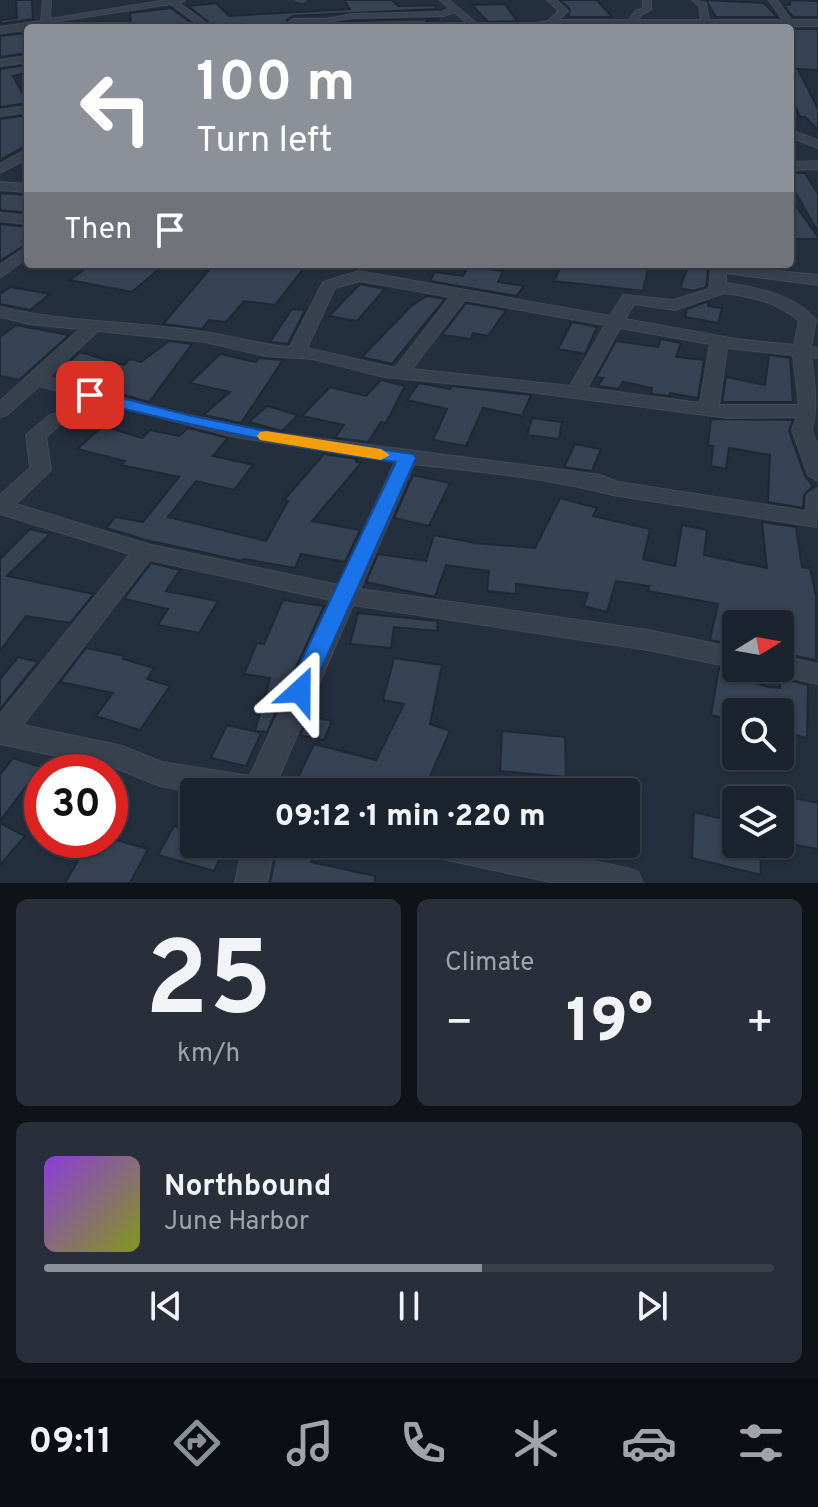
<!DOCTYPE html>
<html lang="en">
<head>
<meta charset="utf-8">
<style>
	:root { --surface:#1b232e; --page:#282f3a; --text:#f1f3f6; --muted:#a0a4aa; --line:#39404a; --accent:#8c9099 }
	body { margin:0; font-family:Overpass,sans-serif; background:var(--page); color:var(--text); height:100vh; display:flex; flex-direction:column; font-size:30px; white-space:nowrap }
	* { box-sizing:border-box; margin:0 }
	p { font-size:26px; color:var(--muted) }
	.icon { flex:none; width:44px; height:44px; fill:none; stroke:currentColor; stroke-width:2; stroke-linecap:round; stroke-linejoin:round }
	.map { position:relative; height:883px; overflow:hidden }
	.side { display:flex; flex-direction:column; gap:16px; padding:16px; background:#0f1319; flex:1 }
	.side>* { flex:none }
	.hud { position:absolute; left:24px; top:24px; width:770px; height:244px; border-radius:8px; box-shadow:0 2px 6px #0004,0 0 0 2px var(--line); background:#8c9099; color:#fff; overflow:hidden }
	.needle { width:52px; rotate:79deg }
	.controls { position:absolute; left:722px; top:610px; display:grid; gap:16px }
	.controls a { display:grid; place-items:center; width:72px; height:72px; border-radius:8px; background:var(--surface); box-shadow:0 2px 6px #0004,0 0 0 2px var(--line); font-size:40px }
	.speed { position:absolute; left:24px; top:754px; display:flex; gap:16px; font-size:40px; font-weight:700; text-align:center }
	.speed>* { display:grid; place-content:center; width:104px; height:104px; border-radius:50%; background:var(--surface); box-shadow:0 2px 6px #0004,0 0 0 2px var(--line); line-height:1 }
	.speed .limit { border:12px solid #d22; background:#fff; color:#111 }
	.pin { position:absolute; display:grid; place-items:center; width:68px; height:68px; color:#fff; margin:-34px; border-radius:16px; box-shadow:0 4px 12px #0006 }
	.me { position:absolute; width:88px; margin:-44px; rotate:24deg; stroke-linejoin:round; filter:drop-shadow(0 0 6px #0008) }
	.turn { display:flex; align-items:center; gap:28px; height:168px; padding:0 40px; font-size:36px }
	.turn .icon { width:104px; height:104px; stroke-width:2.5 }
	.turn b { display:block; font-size:56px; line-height:68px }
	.then { display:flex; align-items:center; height:76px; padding:0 40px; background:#0003; gap:16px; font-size:30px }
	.big { font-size:60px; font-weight:800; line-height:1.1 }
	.side .card { flex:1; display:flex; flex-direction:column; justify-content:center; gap:12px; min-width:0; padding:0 28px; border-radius:12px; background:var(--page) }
	.side .dial { align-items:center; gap:0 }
	.dial b { font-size:104px; line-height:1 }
	.song { display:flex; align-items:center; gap:24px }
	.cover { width:96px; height:96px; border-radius:12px; background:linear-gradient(135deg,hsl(270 70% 55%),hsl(70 70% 35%)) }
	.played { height:8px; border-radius:4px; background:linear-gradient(90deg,var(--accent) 60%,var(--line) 60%) }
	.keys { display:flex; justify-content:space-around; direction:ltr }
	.heat { display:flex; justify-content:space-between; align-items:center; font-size:44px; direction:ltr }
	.side .tiles { flex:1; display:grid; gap:16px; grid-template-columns:1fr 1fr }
	.card:last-child { grid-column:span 2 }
	.trip { position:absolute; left:180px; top:778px; width:460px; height:80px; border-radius:8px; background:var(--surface); box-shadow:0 2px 6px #0004,0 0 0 2px var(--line); font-weight:800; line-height:80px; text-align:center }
	.dock { display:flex; height:128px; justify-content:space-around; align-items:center; background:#0b0e12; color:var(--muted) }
	.dock .icon { width:56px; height:56px }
	.dock .current { color:var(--accent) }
	.dock b { font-size:36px; color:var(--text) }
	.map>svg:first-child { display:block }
</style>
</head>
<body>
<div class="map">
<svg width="818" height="883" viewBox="0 0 818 883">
	<rect width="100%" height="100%" fill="#242f3e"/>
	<!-- building -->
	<path fill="#364354" stroke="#1f2835" stroke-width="2" d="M16,0H32L33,19L0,24L1,20L17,18Z
		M344,0H392L398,6L435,5L436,9L293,16L287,20L286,28H216L188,6L216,3L229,16L350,9Z
		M560,0H597L612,17H568L570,9Z
		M706,0L764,3L777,17H716Z
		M790,0L818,1V17H793L784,5H790Z
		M505,4L517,21L488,22L472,5Z
		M171,8L198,28H131L130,13Z
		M440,19L426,21L427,24L373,28H308L352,21Z
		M790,29H818V70L798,69L818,109V130L805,117H800L790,95Z
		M28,33V53L0,57V36Z
		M28,65V73L13,76L28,103L0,107V69Z
		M28,115V145L0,160V119Z
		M790,173H805L818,194V232L790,183Z
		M0,193L28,195V213L0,210Z
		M790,198L818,237V239H790Z
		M0,224L28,227V243L0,261Z
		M92,264H165L132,292L70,280Z
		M214,264H307L275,305L244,301L226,322L209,320L202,329L163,324Z
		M587,264H649L643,291L554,281L561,266L586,269Z
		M689,264H702L708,271L706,287L693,291L680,288Z
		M469,266L503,271L498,282L524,286L516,296L430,281L435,272L463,276Z
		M360,284L385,289L357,321L329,316Z
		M10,287L50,294L30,310L0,304V294Z
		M427,296L445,299L392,364L362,357L411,306Z
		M709,301L708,306L722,308L718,323L685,317L687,309Z
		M466,303L506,310L488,336L473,333L471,339L442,335Z
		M292,309L305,310L288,344L270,342Z
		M572,322L597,327L585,354L558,349Z
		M16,325L69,335L19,380L0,376V337Z
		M661,339L681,343L676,357L704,360L698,398L670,393V396L651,394L652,388L623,382L619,389L598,386L603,378L596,377L616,341L658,347Z
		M169,341L192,344L149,402L82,383L86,380L58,372L80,352L124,365L130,359L141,362Z
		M220,354L256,362L259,358L283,360L241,423L203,415L230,392L190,383Z
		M769,355L790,358L793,402H722L726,377L765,385Z
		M381,380L405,386L386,423L381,422L368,442L335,438L344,425L302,416L330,387L366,396Z
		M419,383L450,389L451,386L531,395L522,416L483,408L466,446L433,440L447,409L407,400Z
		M267,406L298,415L282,431L249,422Z
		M532,418L562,422L559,439L527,435Z
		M711,419L793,420L789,431L805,476L813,486L804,495L803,508L768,502L770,455L729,448L726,469L711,466L713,446L708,445Z
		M103,426L142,438L150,430L179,436L188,428L228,438L213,456L253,465L234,490L196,481L168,517L266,541L288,501L284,500L324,454L357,459L356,462L361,463L312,521L360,530L345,562L301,554L295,568L244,559L242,561L146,540L106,528L115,517L143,522L179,477L121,465L125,461L77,449Z
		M575,444L601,449L592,471L564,467Z
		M413,475L450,483L429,526L394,518Z
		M560,498L597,508L593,516L650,529L643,559L675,566L682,525L707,530L704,555L767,568L762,522L796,527L802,567L810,568L816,596V660L780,653V624H736V645L710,640L718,604L648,591L649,586L616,581L607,612L584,606L588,593L516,584V594L487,591L489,571L446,565L435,597L366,582L378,554L426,561L434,535L475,543L535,548Z
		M30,529L50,534L7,576L94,594L70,623L26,616L0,651V559Z
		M151,563L180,570L166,591L218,601L199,633L158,625L168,609L124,599Z
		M283,600L324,606L267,732L255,731L270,678L244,674L257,643L264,644Z
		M358,613L438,621L437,631L394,627L391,648L350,644Z
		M86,648L125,656L123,659L154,668L147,679L170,686L140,730L96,716L113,693L60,682Z
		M18,657L38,662L0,709V679Z
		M394,658L442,665L430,724L450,731L423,792H383L346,779L341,792H323L295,784L314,744L376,760L404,704L383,700Z
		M719,668L736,671V678L768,687L780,688V678L808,685L807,738L780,731V712H736V722L711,715Z
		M309,716L332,721L324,740L300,735Z
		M227,725L261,733L246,766L211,758Z
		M502,731L565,737L566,777L500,771Z
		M13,758L41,767L0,821V775Z
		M780,795L818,803V849L780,842Z
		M694,812L736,822V844H760L761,875L692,858Z
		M0,823L25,836L0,865Z
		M174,826L194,832V844H227L214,871L158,855Z
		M90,840H116L148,849L130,883H65Z
		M278,844H318L311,862L375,876V883H270Z"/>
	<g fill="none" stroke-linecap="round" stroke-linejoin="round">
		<!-- street casing -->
		<g stroke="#414a57" stroke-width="2">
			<path id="street" d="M43,0H51L50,19L166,0H185L179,3L213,28H203L171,4L59,21L45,25V28L0,33V27L41,21Z
				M296,0H306L302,2Z
				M440,0H449L482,28H473L454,12L444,16L352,18L289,28V22L293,19H327L352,14L442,12L449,8Z
				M547,0H556L568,11L558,20H629L636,10L643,9V0H651V10L642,14L638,20H701L699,6L692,0L706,3L709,20H783L769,0H777L791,20H818V26L503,28L548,21L559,11Z
				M28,56V62L0,66V60Z
				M28,106V112L0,116V110Z
				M790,130L818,140V148L790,137Z
				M28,149V158L0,173V164Z
				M818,161V169L790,170V162Z
				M0,182L28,184V192L0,190Z
				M0,213L28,216V224L0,221Z
				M28,246V257L0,278V265Z
				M705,264L818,275V285L726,273V283C758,288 794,294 816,320L811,347L818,348V358L811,357C815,384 818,406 812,430L818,447V481L808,475L792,430L797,417L728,418L498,388L384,377L313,359L266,356L205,342L98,331L48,377L170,411L269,432L563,470L600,475L618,482L806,511L807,495L818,488L816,527L613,495C548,478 481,472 414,464L360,589L648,630L736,648V668L648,650L353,605L279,777L291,783L296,792H194L160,786L118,769L0,744V714L130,554L0,514V495L30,468L26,435L50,415L57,413L67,419L46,437L51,470L16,504L147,544L338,585L395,462L235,437L39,386L7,415L0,417V401L80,329L30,324L0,317V307C67,323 136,321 204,332C233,336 260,345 290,347L323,282L359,271L610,316L623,295L674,300L709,289L711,270ZM360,281L450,297L395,368L307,348L335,288ZM724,293C753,297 777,302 799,321L794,345L736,339L625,319L634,304L675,310ZM465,300L605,325L570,386L412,369ZM620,328L710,344L700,403L587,388ZM727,348L793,355L799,405H719ZM150,560L330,600L250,776L162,762L122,746L23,725Z
				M780,656L818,664V684L771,673L768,668H780Z
				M243,844H275L267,883H235Z
				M422,844H509L627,868L638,872L643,883H555L438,858L427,854Z"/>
		</g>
		<!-- street -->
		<use href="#street" fill="#38414e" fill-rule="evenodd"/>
	</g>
	<!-- route -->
	<path fill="#1a73e8" stroke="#114b97" stroke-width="2" d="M90,390L192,416L300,438L413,454L416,458L308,698L300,701L291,698L287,691L396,462C290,447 187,425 84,399L81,395Z"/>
	<!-- slow -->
	<path fill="#f59e0b" d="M266,431L381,449L390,455L381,460L260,440L257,436L260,432Z"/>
</svg>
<div class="controls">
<a><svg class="needle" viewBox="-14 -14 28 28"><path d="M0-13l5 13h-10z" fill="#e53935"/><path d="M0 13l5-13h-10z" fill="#a0a4aa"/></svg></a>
<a><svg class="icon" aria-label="search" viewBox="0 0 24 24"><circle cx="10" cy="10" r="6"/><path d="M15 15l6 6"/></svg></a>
<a><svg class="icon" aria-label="layers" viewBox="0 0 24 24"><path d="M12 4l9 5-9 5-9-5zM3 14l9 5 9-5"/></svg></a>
</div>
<div class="speed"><div class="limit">30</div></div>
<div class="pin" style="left:90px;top:395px;background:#d93025"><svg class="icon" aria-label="arrive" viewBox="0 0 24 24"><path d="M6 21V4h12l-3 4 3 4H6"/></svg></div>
<svg class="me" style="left:300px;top:691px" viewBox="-20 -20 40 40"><path d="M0-17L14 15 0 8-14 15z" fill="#1a73e8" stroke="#fff" stroke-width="4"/></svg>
<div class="trip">09:12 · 1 min · 220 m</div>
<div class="hud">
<div class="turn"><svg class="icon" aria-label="left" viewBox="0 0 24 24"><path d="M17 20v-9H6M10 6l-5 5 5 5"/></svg><div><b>100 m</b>Turn left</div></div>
<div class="then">Then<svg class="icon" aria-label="arrive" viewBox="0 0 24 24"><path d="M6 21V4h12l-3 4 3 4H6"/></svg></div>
</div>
</div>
<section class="side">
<div class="tiles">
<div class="card dial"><b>25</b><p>km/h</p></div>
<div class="card"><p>Climate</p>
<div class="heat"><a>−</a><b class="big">19°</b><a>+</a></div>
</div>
<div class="card">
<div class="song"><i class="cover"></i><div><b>Northbound</b><p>June Harbor</p></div></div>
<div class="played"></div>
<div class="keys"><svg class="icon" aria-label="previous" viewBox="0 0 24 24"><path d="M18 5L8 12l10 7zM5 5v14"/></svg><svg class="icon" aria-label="pause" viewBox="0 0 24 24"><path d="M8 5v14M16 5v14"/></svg><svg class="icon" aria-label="next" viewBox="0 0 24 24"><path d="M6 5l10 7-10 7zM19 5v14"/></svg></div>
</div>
</div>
</section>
<nav class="dock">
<b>09:11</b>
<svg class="icon current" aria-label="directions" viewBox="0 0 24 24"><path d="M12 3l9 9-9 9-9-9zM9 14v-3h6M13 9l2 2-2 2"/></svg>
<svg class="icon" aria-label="music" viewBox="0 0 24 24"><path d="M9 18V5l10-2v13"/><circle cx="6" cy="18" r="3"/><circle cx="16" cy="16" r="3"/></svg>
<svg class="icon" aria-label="phone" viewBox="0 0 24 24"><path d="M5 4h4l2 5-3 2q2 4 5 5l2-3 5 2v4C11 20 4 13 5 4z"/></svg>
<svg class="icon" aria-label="climate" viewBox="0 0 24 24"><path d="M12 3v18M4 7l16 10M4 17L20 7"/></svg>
<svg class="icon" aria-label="car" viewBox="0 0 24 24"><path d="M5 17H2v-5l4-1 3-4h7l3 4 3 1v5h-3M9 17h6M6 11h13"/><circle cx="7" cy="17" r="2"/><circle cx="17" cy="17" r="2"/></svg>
<svg class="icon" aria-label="filters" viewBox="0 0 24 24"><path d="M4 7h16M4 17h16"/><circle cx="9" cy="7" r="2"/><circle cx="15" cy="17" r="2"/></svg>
</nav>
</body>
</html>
